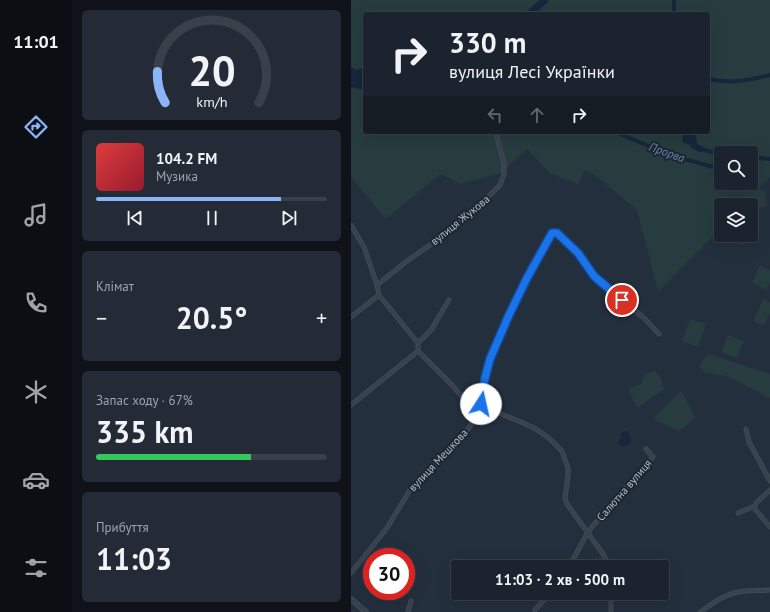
<!DOCTYPE html>
<html lang="uk">
<head>
<meta charset="utf-8">
<style>
	:root { --surface:#1b232e; --page:#242b36; --text:#f1f3f6; --muted:#a0a4aa; --line:#39404a; --accent:#8ab4f8 }
	body { margin:0; font-family:"PT Sans",sans-serif; background:var(--page); color:var(--text); height:100vh; display:flex; flex-direction:column; font-size:15px; white-space:nowrap }
	* { box-sizing:border-box; margin:0 }
	p { font-size:13px; color:var(--muted) }
	.icon { flex:none; width:22px; height:22px; fill:none; stroke:currentColor; stroke-width:2; stroke-linecap:round; stroke-linejoin:round }
	.map { position:relative; flex:1; overflow:hidden }
	.details { display:flex; flex-direction:column; gap:10px; padding:10px; background:#0f1319; width:279px }
	.details>* { flex:none }
	.top-card { position:absolute; left:12px; top:12px; width:347px; height:122px; border-radius:4px; box-shadow:0 4px 16px #0002,0 0 0 1px var(--line); background:#1b232e; color:var(--text); overflow:hidden }
	.fabs { position:absolute; left:363px; top:146px; display:grid; gap:8px }
	.fabs a { display:grid; place-items:center; width:44px; height:44px; border-radius:4px; background:var(--surface); box-shadow:0 4px 16px #0002,0 0 0 1px var(--line); font-size:20px }
	.speed { position:absolute; left:12px; top:548px; display:flex; gap:8px; font-size:20px; font-weight:700; text-align:center }
	.speed>* { display:grid; place-content:center; width:52px; height:52px; border-radius:50%; background:var(--surface); box-shadow:0 4px 16px #0002,0 0 0 1px var(--line); line-height:1 }
	.speed .limit { border:6px solid #d22; background:#fff; color:#111 }
	.pin { position:absolute; display:grid; place-items:center; width:34px; height:34px; color:#fff; margin:-17px; border:2px solid #fff; border-radius:50%; box-shadow:0 1px 4px #0007 }
	.me { position:absolute; width:44px; margin:-22px; rotate:10deg; stroke-linejoin:round; filter:drop-shadow(0 0 3px #0008) }
	.turn { display:flex; align-items:center; gap:14px; height:84px; padding:0 20px; font-size:18px }
	.turn .icon { width:52px; height:52px; stroke-width:2.5 }
	.turn b { display:block; font-size:28px; line-height:34px }
	.lanes { display:flex; align-items:center; height:38px; padding:0 20px; background:#0003; justify-content:center; gap:20px; direction:ltr }
	.lanes .off { opacity:.35 }
	.big { font-size:30px; font-weight:600; line-height:1.1 }
	.details .tile { flex:1; display:flex; flex-direction:column; justify-content:center; gap:6px; min-width:0; padding:0 14px; border-radius:6px; background:var(--page) }
	.details .dial { align-items:center; gap:0 }
	.dial svg { height:104px; overflow:visible; fill:none; stroke:var(--line); stroke-width:7; stroke-linecap:round; text-anchor:middle }
	.dial text { fill:var(--text); stroke:none }
	.song { display:flex; align-items:center; gap:12px }
	.cover { width:48px; height:48px; border-radius:6px; background:linear-gradient(135deg,hsl(0 70% 55%),hsl(350 70% 35%)) }
	.played { height:4px; border-radius:2px; background:linear-gradient(90deg,var(--accent) 80%,var(--line) 80%) }
	.keys { display:flex; justify-content:space-around; direction:ltr }
	.heat { display:flex; justify-content:space-between; align-items:center; font-size:22px; direction:ltr }
	.charge { height:6px; border-radius:3px; background:linear-gradient(90deg,#34c759 67%,var(--line) 0) }
	.trip { position:absolute; left:100px; top:560px; width:218px; height:40px; border-radius:4px; background:var(--surface); box-shadow:0 4px 16px #0002,0 0 0 1px var(--line); font-weight:600; line-height:40px; text-align:center }
	main { display:flex; flex:1; min-height:0 }
	.tab-bar { display:flex; flex-direction:column; width:72px; justify-content:space-around; align-items:center; background:#0b0e12; color:var(--muted) }
	.tab-bar .icon { width:28px; height:28px }
	.tab-bar .on { color:var(--accent) }
	.tab-bar b { font-size:18px; color:var(--text) }
	.map>svg:first-child { display:block }
</style>
</head>
<body>
<main>
<nav class="tab-bar">
<b>11:01</b>
<svg class="icon on" aria-label="directions" viewBox="0 0 24 24"><path d="M12 3l9 9-9 9-9-9zM9 14v-3h6M13 9l2 2-2 2"/></svg>
<svg class="icon" aria-label="music" viewBox="0 0 24 24"><path d="M9 18V5l10-2v13"/><circle cx="6" cy="18" r="3"/><circle cx="16" cy="16" r="3"/></svg>
<svg class="icon" aria-label="phone" viewBox="0 0 24 24"><path d="M5 4h4l2 5-3 2q2 4 5 5l2-3 5 2v4C11 20 4 13 5 4z"/></svg>
<svg class="icon" aria-label="climate" viewBox="0 0 24 24"><path d="M12 3v18M4 7l16 10M4 17L20 7"/></svg>
<svg class="icon" aria-label="car" viewBox="0 0 24 24"><path d="M5 17H2v-5l4-1 3-4h7l3 4 3 1v5h-3M9 17h6M6 11h13"/><circle cx="7" cy="17" r="2"/><circle cx="17" cy="17" r="2"/></svg>
<svg class="icon" aria-label="filters" viewBox="0 0 24 24"><path d="M4 7h16M4 17h16"/><circle cx="9" cy="7" r="2"/><circle cx="15" cy="17" r="2"/></svg>
</nav>
<section class="details">
<div class="tile dial"><svg viewBox="0 0 100 80">
<path d="M14 69A42 42 0 1 1 86 69"/>
<path d="M14 69A42 42 0 0 1 8 45" stroke="#8ab4f8"/>
<text x="50" y="56" font-size="32" font-weight="700">20</text>
<text x="50" y="72" font-size="11">km/h</text>
</svg></div>
<div class="tile">
<div class="song"><i class="cover"></i><div><b>104.2 FM</b><p>Музика</p></div></div>
<div class="played"></div>
<div class="keys"><svg class="icon" aria-label="previous" viewBox="0 0 24 24"><path d="M18 5L8 12l10 7zM5 5v14"/></svg><svg class="icon" aria-label="pause" viewBox="0 0 24 24"><path d="M8 5v14M16 5v14"/></svg><svg class="icon" aria-label="next" viewBox="0 0 24 24"><path d="M6 5l10 7-10 7zM19 5v14"/></svg></div>
</div>
<div class="tile"><p>Клімат</p>
<div class="heat"><a>−</a><b class="big">20.5°</b><a>+</a></div>
</div>
<div class="tile"><p>Запас ходу · 67%</p><b class="big">335 km</b><div class="charge"></div></div>
<div class="tile"><p>Прибуття</p><b class="big">11:03</b></div>
</section>
<div class="map">
<svg width="419" height="612" viewBox="0 0 419 612">
	<rect width="100%" height="100%" fill="#242f3e"/>
	<!-- green -->
	<path fill="#263c3f" fill-rule="evenodd" d="M0,0H419V177L405,191L413,188L416,205L400,212V205H370V228L307,292L286,210L245,176L234,170L227,184L200,174L176,149L150,173L110,184L89,174L35,219L0,177ZM14,14H357V132H14ZM370,153H400V183H370Z
		M378,235H397L392,246L377,238Z
		M409,265L419,270V283L416,290L401,282Z
		M412,299L419,303V313L413,326L402,321Z
		M339,319L355,324L347,347L331,341Z
		M377,335L393,341L386,358L370,352Z
		M357,354L419,374V398L376,376L355,373L348,366Z
		M303,371L309,375L313,389L286,408L277,389L290,384L293,375Z
		M330,391L345,418L328,431L302,419Z"/>
	<!-- water -->
	<path fill="#17263c" d="M0,67L5,70L12,68H14V90H12L0,87Z
		M338,132C345,133 346,138 346,144L351,146V152H348L339,147V145C336,143 333,144 331,141L332,135Z
		M275,431L278,433L280,440L279,443C275,446 272,447 268,445L267,443L270,438V433Z"/>
	<g fill="none" stroke-linecap="round" stroke-linejoin="round">
		<!-- canal -->
		<path stroke="#17263c" stroke-width="4" d="M323,0V14
			M357,79C378,84 399,80 419,75
			M264,132L322,156L370,169
			M347,147L356,151L370,153
			M400,157L419,159
			M400,177L406,178"/>
		<!-- river -->
		<path stroke="#17263c" stroke-width="7" d="M178,14L194,0"/>
		<!-- minor casing -->
		<g stroke="#414a57" stroke-width="5">
			<path id="minor" d="M0,225L13,247L26,285L28,295L67,343V351L102,386L116,403L127,412
				M26,285L56,261L93,235L126,208L149,185L153,174V164L145,134
				M0,317L28,295
				M67,343L80,330L98,300
				M130,404L155,416L170,422L185,429L199,439L211,451L217,468V476L214,498L216,504L252,554L259,567
				M0,405L67,351
				M395,429L398,442L419,481
				M419,490L405,503L404,506V509L419,527
				M387,513L404,506
				M218,567L237,532L250,516L302,457L295,449
				M0,573L36,528L59,490L110,439L124,419L130,404L134,378L139,359L158,315L176,278L201,233H206L227,253L243,276L294,319L308,334
				M260,593V612
				M184,610L199,593
				M57,612L60,601
				M349,612C361,604 374,594 388,592C398,590 409,591 419,590"/>
		</g>
		<!-- tertiary casing -->
		<g stroke="#414a57" stroke-width="6">
			<path id="tertiary" d="M0,599L15,612"/>
		</g>
		<!-- minor -->
		<use href="#minor" stroke="#38414e" stroke-width="3"/>
		<!-- tertiary -->
		<use href="#tertiary" stroke="#38414e" stroke-width="4"/>
	</g>
	<g fill="none" stroke-linecap="round" stroke-linejoin="round">
		<!-- route casing -->
		<g stroke="#114b97" stroke-width="10">
			<path id="route" d="M130,404L134,378L139,359L158,315L176,278L201,233H206L227,253L243,276L271,300"/>
		</g>
		<!-- route -->
		<use href="#route" stroke="#1a73e8" stroke-width="7"/>
	</g>
	<g text-anchor="middle" dominant-baseline="central" stroke-width="4" stroke-linejoin="round" paint-order="stroke">
		<!-- street labels -->
		<g font-size="11" fill="#b4bcc9" stroke="#1d2633">
			<text transform="translate(109 220) rotate(-39)">вулиця Жукова</text>
			<text transform="translate(87 460) rotate(-47)">вулиця Мешкова</text>
			<text transform="translate(273 490) rotate(-49)">Салютна вулиця</text>
		</g>
		<!-- water labels -->
		<g font-size="12" font-style="italic" fill="#6d86a8" stroke="#1d2633">
			<text transform="translate(316 152) rotate(20)">Прорва</text>
		</g>
	</g>
</svg>
<div class="fabs">
<a><svg class="icon" aria-label="search" viewBox="0 0 24 24"><circle cx="10" cy="10" r="6"/><path d="M15 15l6 6"/></svg></a>
<a><svg class="icon" aria-label="layers" viewBox="0 0 24 24"><path d="M12 4l9 5-9 5-9-5zM3 14l9 5 9-5"/></svg></a>
</div>
<div class="speed"><div class="limit">30</div></div>
<div class="pin" style="left:271px;top:300px;background:#d93025"><svg class="icon" aria-label="arrive" viewBox="0 0 24 24"><path d="M6 21V4h12l-3 4 3 4H6"/></svg></div>
<svg class="me" style="left:130px;top:404px" viewBox="-20 -20 40 40"><circle r="19" fill="#fff"/><path d="M0-13L10 11 0 6-10 11z" fill="#1a73e8"/></svg>
<div class="trip">11:03 · 2 хв · 500 m</div>
<div class="top-card">
<div class="turn"><svg class="icon" aria-label="right" viewBox="0 0 24 24"><path d="M7 20v-9h11M14 6l5 5-5 5"/></svg><div><b>330 m</b>вулиця Лесі Українки</div></div>
<div class="lanes"><svg class="icon off" aria-label="left" viewBox="0 0 24 24"><path d="M17 20v-9H6M10 6l-5 5 5 5"/></svg><svg class="icon off" aria-label="ahead" viewBox="0 0 24 24"><path d="M12 20V5M6 11l6-6 6 6"/></svg><svg class="icon" aria-label="right" viewBox="0 0 24 24"><path d="M7 20v-9h11M14 6l5 5-5 5"/></svg></div>
</div>
</div>
</main>
</body>
</html>
